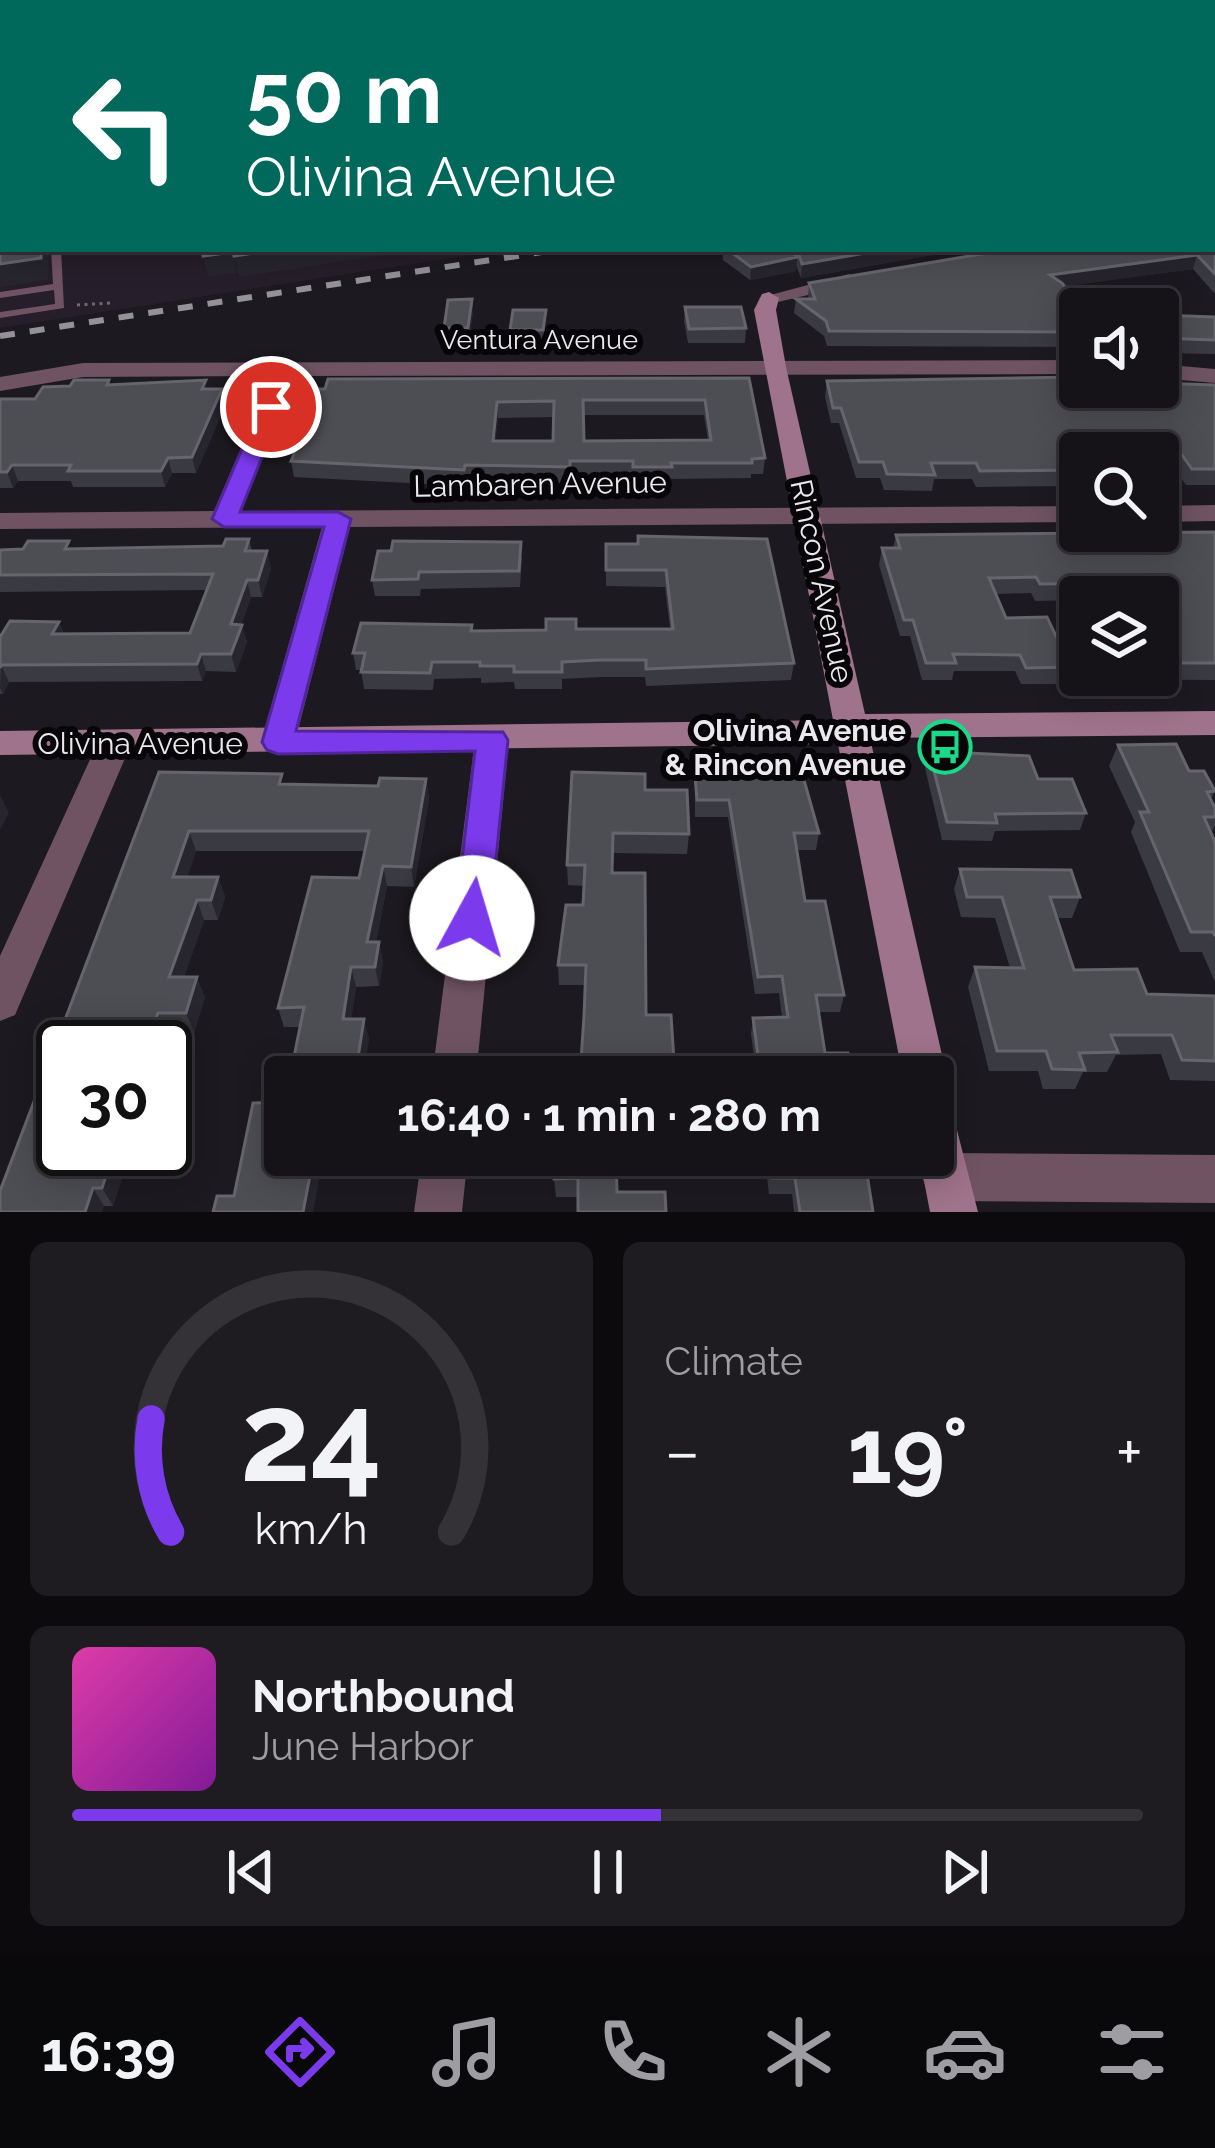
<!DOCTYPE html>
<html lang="en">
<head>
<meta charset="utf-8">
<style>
	:root { --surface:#161318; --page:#1f1c21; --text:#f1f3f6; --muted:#9e9ea2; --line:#353237; --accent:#7c3aed }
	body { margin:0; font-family:Raleway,sans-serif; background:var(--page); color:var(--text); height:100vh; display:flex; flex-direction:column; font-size:45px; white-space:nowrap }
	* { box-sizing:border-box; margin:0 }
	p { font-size:39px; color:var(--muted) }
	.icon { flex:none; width:66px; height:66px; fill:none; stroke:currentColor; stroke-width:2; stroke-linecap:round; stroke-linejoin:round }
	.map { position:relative; height:1212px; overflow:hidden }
	.sheet { display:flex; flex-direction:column; gap:30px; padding:30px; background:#0c0a0d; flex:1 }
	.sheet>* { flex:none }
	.hud { position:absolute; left:0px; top:0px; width:1215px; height:252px; box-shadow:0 6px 30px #0003,0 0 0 3px var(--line); background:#00695c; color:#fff; overflow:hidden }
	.tools { position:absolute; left:1059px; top:288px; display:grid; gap:24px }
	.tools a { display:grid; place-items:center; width:120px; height:120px; border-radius:12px; background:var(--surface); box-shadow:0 6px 30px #0003,0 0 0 3px var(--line); font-size:60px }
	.speed { position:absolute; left:36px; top:1020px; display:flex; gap:24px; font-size:60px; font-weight:700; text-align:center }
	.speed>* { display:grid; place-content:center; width:156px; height:156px; border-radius:50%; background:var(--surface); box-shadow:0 6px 30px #0003,0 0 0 3px var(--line); line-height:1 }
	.speed .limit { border:6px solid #111; border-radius:18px; background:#fff; color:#111 }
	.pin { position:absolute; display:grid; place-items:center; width:102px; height:102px; color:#fff; margin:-51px; border:6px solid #fff; border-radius:50%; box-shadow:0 3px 12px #0007 }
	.me { position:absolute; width:132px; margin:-66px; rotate:6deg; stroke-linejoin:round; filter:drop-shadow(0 0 9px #0008) }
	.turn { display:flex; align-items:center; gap:42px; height:252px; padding:0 48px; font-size:54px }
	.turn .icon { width:156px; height:156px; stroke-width:2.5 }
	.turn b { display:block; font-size:84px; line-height:102px }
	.big { font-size:90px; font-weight:700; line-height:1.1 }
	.sheet .widget { flex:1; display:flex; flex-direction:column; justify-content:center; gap:18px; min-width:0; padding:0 42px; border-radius:18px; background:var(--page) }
	.sheet .dial { align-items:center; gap:0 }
	.dial svg { height:312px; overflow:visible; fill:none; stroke:var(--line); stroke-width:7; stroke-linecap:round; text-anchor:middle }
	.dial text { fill:var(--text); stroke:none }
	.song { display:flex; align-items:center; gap:36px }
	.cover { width:144px; height:144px; border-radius:18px; background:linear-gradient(135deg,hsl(320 70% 55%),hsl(290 70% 35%)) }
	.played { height:12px; border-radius:6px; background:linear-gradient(90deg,var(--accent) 55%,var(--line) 55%) }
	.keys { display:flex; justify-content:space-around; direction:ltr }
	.heat { display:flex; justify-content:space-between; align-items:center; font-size:66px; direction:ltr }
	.sheet .tiles { flex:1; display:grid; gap:30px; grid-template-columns:1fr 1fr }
	.widget:last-child { grid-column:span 2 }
	.trip { position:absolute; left:264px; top:1056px; width:690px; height:120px; border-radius:12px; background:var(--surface); box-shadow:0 6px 30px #0003,0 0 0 3px var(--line); font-weight:700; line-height:120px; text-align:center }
	.dock { display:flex; height:192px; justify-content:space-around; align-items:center; background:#09080a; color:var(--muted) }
	.dock .icon { width:84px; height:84px }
	.dock .on { color:var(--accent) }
	.dock b { font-size:54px; color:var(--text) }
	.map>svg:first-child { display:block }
</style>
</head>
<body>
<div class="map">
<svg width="1215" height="1212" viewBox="0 0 1215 1212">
	<rect width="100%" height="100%" fill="#1d1920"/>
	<!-- built -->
	<path fill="#261e2a" d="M0,224L3,249H509L0,328Z"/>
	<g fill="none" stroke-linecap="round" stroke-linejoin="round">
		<!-- path -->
		<path stroke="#6d6a70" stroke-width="3" stroke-dasharray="3 4.5" stroke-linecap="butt" d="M1196,0L1207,3
			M77,305L111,303"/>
		<!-- lane -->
		<path fill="#6f5362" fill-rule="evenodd" d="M0,133H3V137H0Z
			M3,169V175L0,176V170Z
			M51,249H61L64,308L0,318V312L55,304L54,290L0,298V292L53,284Z
			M152,249H176L171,252L148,254V250Z"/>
		<!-- street -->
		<path fill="#6f5362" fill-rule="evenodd" d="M693,0H705L706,3H694Z
			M0,32H3V40H0Z
			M849,274L859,280L856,284L769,304L759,298Z
			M1080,360V374L295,376L241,511L1080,506V522L350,527L295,742L290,751L278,754L266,751L261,742L322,527L0,529V513L214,511L272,376L83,377L0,391V377L83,363Z
			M1158,364L1215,369V383L1158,378Z
			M1215,505V521L1158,522V506Z
			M492,728L504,731L509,740L476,1077H432L475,740L480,731Z
			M115,730L127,733L132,742L15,1015L0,1021V956L98,742L103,733Z
			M946,1153L1215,1155V1203L946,1201L929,1194L922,1177L929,1160Z
			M422,1155H468L462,1212H414Z"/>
		<!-- secondary -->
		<path fill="#9f738b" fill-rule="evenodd" d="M3,59V67L0,68V60Z
			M769,292L779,298L776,310L786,367L865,714L1215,711V735L870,738L947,1077L936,1093L949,1099L978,1212H930L919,1155H933V1077H903L838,744L0,755V731L833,720L754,310L762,294Z"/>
		<!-- primary -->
		<path fill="#c48caa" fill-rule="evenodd" d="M0,190H3L0,201Z"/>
		<!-- rail -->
		<path stroke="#949197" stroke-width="6" stroke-dasharray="15 15" stroke-linecap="butt" d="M0,336L562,249"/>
	</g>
	<!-- wall -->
	<path fill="#3a3a42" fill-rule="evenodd" d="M1215,168V294L1193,269L1064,286L1081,309L1080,347L827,346L824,336L794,313L796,299H808L809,283L1212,249V169Z
		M723,249H789L792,252V249H966L801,278L796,265V271L750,280L723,260Z
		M685,307L746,328L745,343H688L684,321Z
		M546,310L544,345H511L510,330Z
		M473,312L469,340H445L444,328Z
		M1158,315L1215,317V354L1158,353Z
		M749,378L765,458L763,474H751V478L671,479V483H633V476L571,477V483L466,480L465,486L294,477L291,461L309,416L308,408ZM583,415H704L708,440L584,441ZM554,417L553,441H495L498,418Z
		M827,381L1080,387L1215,385V485H1186L1176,471H1158V453H1080V486L976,487L972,479H934L932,491L884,490L880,478H856L839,423H831L825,397Z
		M111,385L222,389L226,404L196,473H172L165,487H73L71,481H18L13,488H0V399H35Z
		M1215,532V680L1067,679L1065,684H1021L1015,671H954L952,680H922L910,636H900L879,565L882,548H893L896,535ZM1031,593L1035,601L1080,600V597H1158V675H1080V636H1056L1006,618L996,594Z
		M249,539L252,551L271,568L262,597H251L241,625L247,642L236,672L206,671L202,681L9,682L3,694H0V637L59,622L64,634L190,633L206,590L0,592V550L223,546Z
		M606,544H638L794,663L791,680L646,686L645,677H600L562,679V689H515L514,682L481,683V678L434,679L433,690L364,689L361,670H356L353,653L472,625L473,631L576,629H670L665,587L606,586Z
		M378,551L522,558L520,587L421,589L420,596H375L372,580Z
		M1118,745L1189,771L1215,791L1211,799L1215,808V826L1211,833L1215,842V982L1202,952H1180L1131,832L1135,822L1109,766Z
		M929,751L1038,779L1086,813L1080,830L995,831L992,841L942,840L925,768Z
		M159,772L285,785L378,786L426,779L429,799L414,887L387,886L376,942H379L383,962L379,986L356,987L351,1019L369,1038L363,1077H290L300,1027H284L278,1008L359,878L365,851H196L187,877H218L225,897L218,920H204L184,977L205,997L194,1033L166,1032L162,1047H63L131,1149L113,1206H104L102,1212H0Z
		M695,776L819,833L816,850H797L805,901L844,995L840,1012H819L825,1053L852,1077H738L740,1056H754L751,1034L753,1018L782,1017L779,993L755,994L728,817H695Z
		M645,790L689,834L687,854L612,853L581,1061L585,985H559L558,965L583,905L584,886L568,885L567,865Z
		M960,869L1080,897L1072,918H1056L1074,970L1147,994L1215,996V1081L1170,1080L1161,1054L1116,1055L1107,1072H1083L1075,1089H1043L1038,1071H989L968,987L975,967L1010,968L995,918L961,917L954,889Z
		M616,1155L578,1197H556L554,1179Z
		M740,1155H864L873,1212H794L792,1194H769L766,1169H741Z"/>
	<!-- shaded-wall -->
	<path fill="#27252d" d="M0,0H4L0,28Z
		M1212,95H1215V116H1212Z
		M41,249H48V280L0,287V264Z
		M281,249H425L239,277L234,256Z
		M889,249H966L801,278L802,264Z
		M233,252L237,273L208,277L203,256Z
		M1197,255L1193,269L1046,289L1050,275Z
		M797,257L796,271L750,280L751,267Z
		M472,299L473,312L469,340L468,328Z
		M222,389L226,404L196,473L192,457Z
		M497,402L498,418L494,457L493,441Z
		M168,458L172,473L165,487L161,471Z
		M12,465L18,481L13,488L7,472Z
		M267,551L271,568L262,597L258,580Z
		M247,580L251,597L236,641L231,624Z
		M59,622L66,639L52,634Z
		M242,625L247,642L236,672L231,654Z
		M201,654L206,671L202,681L197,664Z
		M1,665L9,682L3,694L0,688Z
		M426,779L429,799L414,887L411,867Z
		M0,795L9,813L0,830Z
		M189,831L196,851L181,897L173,877Z
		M383,866L387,886L372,962L367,942Z
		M218,877L225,897L218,920L211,900Z
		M197,900L204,920L177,997L169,977Z
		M379,942L383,962L379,986L375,967Z
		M351,967L356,987L348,1038L343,1019Z
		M197,977L205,997L194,1033L186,1013Z
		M158,1013L166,1032L162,1047H147Z
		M364,1019L369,1038L363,1077H355Z
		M115,1149H131L113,1206L102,1188Z
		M314,1155H324L313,1212H303Z
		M93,1188L104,1206L102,1212H85Z"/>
	<!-- building -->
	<path fill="#4d4d54" stroke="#66656c" stroke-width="3" fill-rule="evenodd" d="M136,0H355L354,3L136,2Z
		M426,0H546L545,3H429Z
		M597,0H680L681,3H598Z
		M725,0H929L932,3H726Z
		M1046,0H1081L1084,3H1050Z
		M1212,6H1215V50L1212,49Z
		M1212,58H1214L1215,64V95H1212Z
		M3,90V120L0,121V91Z
		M1215,168V197L1212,198V169Z
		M1212,199L1215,211V274L1197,255L1050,275L1062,283L1081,309L1080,332L829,331L826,321L796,299H815L809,283L1011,249H1212Z
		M0,208H3V249H41V258L0,264Z
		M201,249H281L234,256L233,252L203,256Z
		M727,249H789L797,257L751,267Z
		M797,249H889L802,264Z
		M472,299L468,328H444L448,300Z
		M685,307H741L746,328L689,329Z
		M513,310H546L543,330H510Z
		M1158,315L1215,317V340L1158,338Z
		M1080,377V387H1158V383L1215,385V469H1192L1182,455H1158V453H1080V470L980,471L976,463H931L935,475L887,474L883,462H859L841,408H833L827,381Z
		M749,378L765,458L752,459V463H671L672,467H633V461H570V467L465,465L464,470L291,461L312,408H308L315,389H325L328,379ZM583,400H705L711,440L584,441ZM554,401L553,441H493L497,402Z
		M74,380H109L107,385L206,380L202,389H222L192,457L168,458L161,471H68L71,465H12L7,472H0V399H35L43,387L70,386Z
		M1215,532V663H1158V597H1121L1114,583L1040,584L1036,577L989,578L1006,618L1047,617L1056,636H1080V663H1069L1071,667L1026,668L1020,655L953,654L956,663H926L913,620H904L882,548H900L896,535Z
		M638,536L767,539L794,663L646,669V660H600L562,662V672H514V666H480V662H432L430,673L361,672L365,653H353L361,623L472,625L471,631L546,630V619H576V629H673L666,570H606V544H638Z
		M226,539H249L245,551H267L258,580H247L231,624L242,625L231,654H201L197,664L1,665L0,668V637L10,621L59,622L52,634L190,633L213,574L0,575V550L23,549L28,541H69L65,549L223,546Z
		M393,541L521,542L519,571L419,572L418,579L372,580L378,551H391Z
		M1176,744L1189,771H1204L1215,791L1207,792L1215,808V817H1204L1215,842V936L1213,932H1191L1140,812H1149L1118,745Z
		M929,751L1029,756L1038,779H1072L1086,813L995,814L997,823L947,822Z
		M159,772L282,774L279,784L378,786L380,778L426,779L411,867L383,866L367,942H379L375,967H351L343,1019H364L355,1077H290L304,1007L278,1008L312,877L359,878L369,831H189L173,877H218L211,900H197L169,977H197L186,1013H158L147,1047H63V1149H115L102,1188H93L85,1212H0V1191Z
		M572,772L645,774V790H687L689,834L613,833L612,873H645L646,1015H671L675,1077H555V1062L581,1061L584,1016L586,965H558L566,905H583L585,865H567Z
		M802,773L819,833H794L805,901H825L844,995H816L825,1053H848L852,1077H742L740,1056H758L753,1018L788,1017L782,976L758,977L729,800H697L695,776Z
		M960,869L1071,870L1080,897H1050L1074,970L1137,969L1147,994L1215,996V1061L1182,1060L1172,1035H1111L1118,1052L1079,1053L1085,1070L1052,1069L1046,1051H997L975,967L1024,968L1002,897H967Z
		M285,1100V1155H314L303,1212H213L217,1196H234L253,1103L285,1102Z
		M555,1155H616L617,1192H665L666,1212H578V1178L554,1179Z
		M770,1155H864L873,1212H800L795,1178H772Z"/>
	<!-- route -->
	<path fill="#7c3aed" stroke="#51269a" stroke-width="3" d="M271,401L282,407L240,512H338L351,519L296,731L503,732L508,740L490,918L485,928L472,933L460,928L455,918L475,751L278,754L267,750L262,742L324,527H224L212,519L260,407Z"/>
	<!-- icons -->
	<defs>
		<g id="bus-ring" transform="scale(2.7)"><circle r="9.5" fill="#070508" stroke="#1ad988" stroke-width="1.5"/><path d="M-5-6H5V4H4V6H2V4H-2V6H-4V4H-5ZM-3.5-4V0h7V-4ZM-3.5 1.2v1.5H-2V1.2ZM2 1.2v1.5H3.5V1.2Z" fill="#1ad988"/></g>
	</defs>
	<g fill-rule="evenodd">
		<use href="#bus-ring" x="945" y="747"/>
	</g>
	<g text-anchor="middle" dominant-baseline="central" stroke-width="12" stroke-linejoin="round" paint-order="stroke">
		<!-- far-street labels -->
		<g font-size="27" fill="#ece9ee" stroke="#070508">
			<text x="539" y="339">Ventura Avenue</text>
		</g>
		<!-- street labels -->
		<g font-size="30" fill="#ece9ee" stroke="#070508">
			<text transform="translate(540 484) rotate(-1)">Lambaren Avenue</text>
			<text transform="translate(822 581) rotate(78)">Rincon Avenue</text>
			<text x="140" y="743">Olivina Avenue</text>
		</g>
		<!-- poi labels -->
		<g font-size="30" font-weight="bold" fill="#ece9ee" stroke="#070508" text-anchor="end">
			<text x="906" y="730">Olivina Avenue<tspan x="906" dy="34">&amp; Rincon Avenue</tspan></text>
		</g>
	</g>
</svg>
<div class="tools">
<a><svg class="icon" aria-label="sound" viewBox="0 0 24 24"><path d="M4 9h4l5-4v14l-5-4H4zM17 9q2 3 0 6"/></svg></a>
<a><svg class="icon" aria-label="search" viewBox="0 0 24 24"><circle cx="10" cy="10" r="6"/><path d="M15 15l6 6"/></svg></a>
<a><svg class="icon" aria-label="layers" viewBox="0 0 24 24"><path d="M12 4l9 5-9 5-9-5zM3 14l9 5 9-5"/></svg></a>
</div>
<div class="speed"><div class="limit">30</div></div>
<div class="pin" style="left:271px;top:407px;background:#d93025"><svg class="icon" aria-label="arrive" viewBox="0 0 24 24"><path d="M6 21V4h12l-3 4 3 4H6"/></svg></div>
<svg class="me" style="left:472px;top:918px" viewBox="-20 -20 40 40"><circle r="19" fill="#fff"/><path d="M0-13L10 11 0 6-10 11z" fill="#7c3aed"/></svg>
<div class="trip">16:40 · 1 min · 280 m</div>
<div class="hud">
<div class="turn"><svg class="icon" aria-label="left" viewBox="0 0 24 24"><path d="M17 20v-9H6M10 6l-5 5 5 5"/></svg><div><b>50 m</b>Olivina Avenue</div></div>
</div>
</div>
<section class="sheet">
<div class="tiles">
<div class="widget dial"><svg viewBox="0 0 100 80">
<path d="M14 69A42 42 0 1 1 86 69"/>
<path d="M14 69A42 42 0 0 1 9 40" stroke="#7c3aed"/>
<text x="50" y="56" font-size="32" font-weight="700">24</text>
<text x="50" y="72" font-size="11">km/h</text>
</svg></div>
<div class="widget"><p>Climate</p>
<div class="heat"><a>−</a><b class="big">19°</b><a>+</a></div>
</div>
<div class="widget">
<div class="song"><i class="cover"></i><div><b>Northbound</b><p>June Harbor</p></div></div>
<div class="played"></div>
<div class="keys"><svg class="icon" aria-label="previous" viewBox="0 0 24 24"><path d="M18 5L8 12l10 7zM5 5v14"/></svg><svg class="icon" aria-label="pause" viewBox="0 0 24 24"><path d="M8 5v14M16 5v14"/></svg><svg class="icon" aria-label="next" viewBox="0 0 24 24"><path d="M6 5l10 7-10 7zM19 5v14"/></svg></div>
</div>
</div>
</section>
<nav class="dock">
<b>16:39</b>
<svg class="icon on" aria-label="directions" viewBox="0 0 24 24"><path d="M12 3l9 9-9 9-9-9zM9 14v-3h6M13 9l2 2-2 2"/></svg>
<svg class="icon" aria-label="music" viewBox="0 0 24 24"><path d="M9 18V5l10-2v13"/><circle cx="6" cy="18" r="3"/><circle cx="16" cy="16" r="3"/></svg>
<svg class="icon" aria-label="phone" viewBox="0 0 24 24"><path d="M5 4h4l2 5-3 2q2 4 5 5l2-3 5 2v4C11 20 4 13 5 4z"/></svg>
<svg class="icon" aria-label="climate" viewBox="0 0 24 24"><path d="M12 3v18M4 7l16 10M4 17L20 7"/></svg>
<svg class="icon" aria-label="car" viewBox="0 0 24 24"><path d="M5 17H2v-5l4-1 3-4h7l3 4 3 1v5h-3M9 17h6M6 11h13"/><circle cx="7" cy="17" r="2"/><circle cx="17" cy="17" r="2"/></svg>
<svg class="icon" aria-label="filters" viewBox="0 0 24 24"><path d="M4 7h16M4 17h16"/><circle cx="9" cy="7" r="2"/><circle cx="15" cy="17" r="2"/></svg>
</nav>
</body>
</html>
